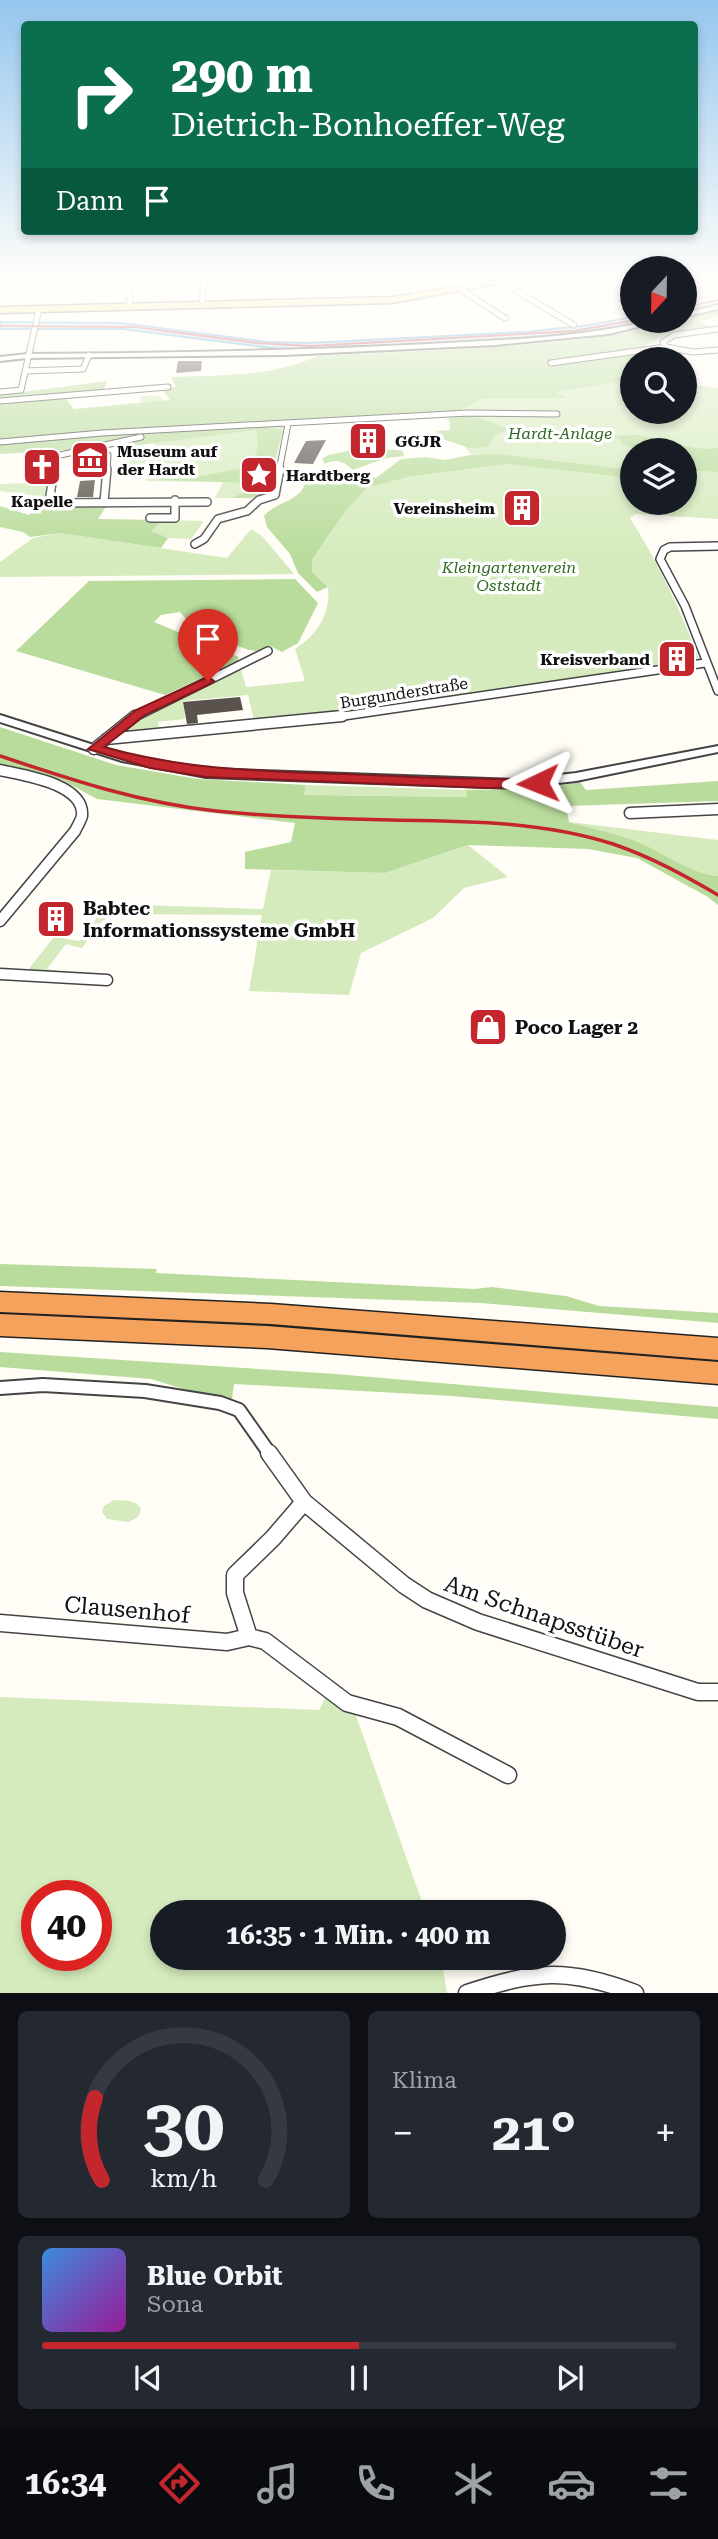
<!DOCTYPE html>
<html lang="de">
<head>
<meta charset="utf-8">
<style>
	:root { --surface:#171b24; --page:#242831; --text:#f1f3f6; --muted:#9ea1a6; --line:#363941; --accent:#c4262e }
	body { margin:0; font-family:"Roboto Serif",serif; background:var(--page); color:var(--text); height:100vh; display:flex; flex-direction:column; font-size:26px; white-space:nowrap }
	* { box-sizing:border-box; margin:0 }
	p { font-size:23px; color:var(--muted) }
	.icon { flex:none; width:38px; height:38px; fill:none; stroke:currentColor; stroke-width:2; stroke-linecap:round; stroke-linejoin:round }
	.map { position:relative; height:1993px; overflow:hidden }
	.panel { display:flex; flex-direction:column; gap:18px; padding:18px; background:#0d0f14; flex:1 }
	.panel>* { flex:none }
	.hud { position:absolute; left:21px; top:21px; width:677px; height:214px; border-radius:7px; box-shadow:0 4px 10px #0003; background:#0b6e4f; color:#fff; overflow:hidden }
	.needle { width:46px; rotate:202deg }
	.buttons { position:absolute; left:620px; top:256px; display:grid; gap:14px }
	.buttons a { display:grid; place-items:center; width:77px; height:77px; border-radius:50%; background:var(--surface); box-shadow:0 4px 10px #0003; font-size:35px }
	.speed { position:absolute; left:21px; top:1880px; display:flex; gap:14px; font-size:35px; font-weight:700; text-align:center }
	.speed>* { display:grid; place-content:center; width:91px; height:91px; border-radius:50%; background:var(--surface); box-shadow:0 4px 10px #0003; line-height:1 }
	.speed .limit { border:10px solid #d22; background:#fff; color:#111 }
	.pin { position:absolute; display:grid; place-items:center; width:60px; height:60px; color:#fff; margin:-72px -30px; border-radius:50% 50% 50% 0; rotate:-45deg; box-shadow:0 0 7px #0007 }
	.pin .icon { rotate:45deg }
	.me { position:absolute; width:77px; margin:-38px; rotate:268deg; stroke-linejoin:round; filter:drop-shadow(0 0 5px #0008) }
	.turn { display:flex; align-items:center; gap:24px; height:147px; padding:0 35px; font-size:32px }
	.turn .icon { width:91px; height:91px; stroke-width:2.5 }
	.turn b { display:block; font-size:49px; line-height:60px }
	.then { display:flex; align-items:center; height:66px; padding:0 35px; background:#0003; gap:14px; font-size:26px }
	.big { font-size:52px; font-weight:700; line-height:1.1 }
	.panel .card { flex:1; display:flex; flex-direction:column; justify-content:center; gap:10px; min-width:0; padding:0 24px; border-radius:10px; background:var(--page) }
	.panel .dial { align-items:center; gap:0 }
	.dial svg { height:182px; overflow:visible; fill:none; stroke:var(--line); stroke-width:7; stroke-linecap:round; text-anchor:middle }
	.dial text { fill:var(--text); stroke:none }
	.song { display:flex; align-items:center; gap:21px }
	.cover { width:84px; height:84px; border-radius:10px; background:linear-gradient(135deg,hsl(210 70% 55%),hsl(300 70% 35%)) }
	.played { height:7px; border-radius:4px; background:linear-gradient(90deg,var(--accent) 50%,var(--line) 50%) }
	.keys { display:flex; justify-content:space-around; direction:ltr }
	.heat { display:flex; justify-content:space-between; align-items:center; font-size:38px; direction:ltr }
	.panel .tiles { flex:1; display:grid; gap:18px; grid-template-columns:1fr 1fr }
	.card:last-child { grid-column:span 2 }
	.trip { position:absolute; left:150px; top:1900px; width:416px; height:70px; border-radius:35px; background:var(--surface); box-shadow:0 4px 10px #0003; font-weight:700; line-height:70px; text-align:center }
	.menu { display:flex; height:112px; justify-content:space-around; align-items:center; background:#090b0e; color:var(--muted) }
	.menu .icon { width:49px; height:49px }
	.menu .selected { color:var(--accent) }
	.menu b { font-size:32px; color:var(--text) }
	.map>svg:first-child { display:block }
</style>
</head>
<body>
<div class="map">
<svg width="718" height="1993" viewBox="0 0 718 1993">
	<rect width="100%" height="100%" fill="#fffdf5"/>
	<!-- green -->
	<path fill="#d5ebbd" fill-rule="evenodd" d="M627,379L632,380V411H684V384L718,388V519L635,514L630,518C659,564 681,611 700,662L317,717L255,724L248,695L183,701L185,719L158,722L159,731L124,732L143,717L241,669L246,687L305,681L295,649C317,635 331,614 328,587L312,572V560L345,512L367,488L408,477L507,464L541,467L470,454L447,419L483,398L565,397L554,392ZM632,450H684V502H632Z
		M157,395L167,403L262,426H284L271,483H256L255,489L230,498H215L223,482L146,481L147,476H122L124,453L153,450L158,432L142,406L140,397Z
		M32,483L33,485H47L45,497L0,491V484Z
		M162,520L204,521L191,539L168,538L150,531Z
		M251,529L262,536L294,574L0,577V562L33,538L60,533L227,558Z
		M306,785L467,790V797L304,795Z
		M569,822L718,840V876C690,873 667,855 643,844C620,834 593,829 569,822Z
		M468,845L508,877L464,888L433,918L361,953L349,995L249,991L262,915L114,914L102,921L82,948L66,944L47,969L64,972L28,970L54,937L80,941L107,904L263,909L271,870L385,873Z
		M114,1500C124,1501 136,1499 141,1509L138,1517L129,1522L107,1519L102,1512L104,1506Z
		M327,1695L355,1713L426,1913H163V1958H441L447,1993H0V1697L319,1710ZM37,1895H96V1955H37Z"/>
	<!-- forest -->
	<path fill="#b9dc9c" d="M718,311V316L700,322L714,328L667,334L641,348L652,356L662,359H632V380L555,392L567,398H483L456,413L283,423L269,428L283,430L266,493L251,498H230L255,489V483L159,480L162,476H202L253,466L258,445L256,430L132,446L0,454V395L107,381L103,392L69,395L66,399L74,409L170,400L162,389L176,387L171,377C219,375 273,377 317,356C410,351 504,349 596,337C638,332 682,318 718,311Z
		M467,414L511,429L495,435L488,447L470,448L436,437L437,431L450,430V420L455,416Z
		M636,435L667,441L654,445L671,448L673,445L707,449L718,448V472L684,470V450H637L622,444L619,439L601,437Z
		M358,449L402,450L404,456L386,458L353,470C344,462 337,458 325,464L322,459L328,455Z
		M497,454L632,470V478L507,464L408,477L367,488L345,512L324,542L312,560V572L328,587L317,592L298,573L290,554L267,527L264,516C276,502 294,503 304,487L302,483L335,481V474L339,471L376,478L401,459L426,457L445,460L470,455Z
		M107,505L98,519L162,520L151,531L168,538L161,548L60,533L30,537L23,532L0,527V506L29,515L38,507Z
		M295,579L318,603L298,643L282,652L270,646L256,651L249,650L197,632L180,612L161,615L154,622L239,657L237,662L165,695L16,651L89,581Z
		M0,727L116,765L198,779L306,785L304,795L467,797V790L546,788L580,782L586,790L718,781V801L566,806L569,822C593,829 620,834 643,844C667,855 690,873 718,876V905L708,897L637,858L588,849L468,845L385,873L245,869V852L291,842L295,823L97,799L62,780L0,764Z
		M0,1264L157,1269L156,1273L475,1289L492,1287L566,1296L599,1306L718,1313V1323L481,1303L0,1286Z
		M0,1352L336,1374L718,1407V1419L452,1396L234,1384L232,1399H216L151,1379L0,1367Z"/>
	<!-- water -->
	<path fill="#b9e0f7" stroke="#3f96cf" stroke-width="2" d="M632,317V320H656L579,335L296,351L123,329H0V322L121,323L268,342L309,343L525,332L590,325Z"/>
	<!-- building -->
	<path fill="#5a524d" d="M178,361H202L201,371L176,373Z
		M326,440L313,464L294,463L306,441Z
		M95,480L93,497H77L80,481Z
		M240,697L243,710L197,715L198,723L187,724L183,702Z
		M61,908L67,909L69,917L61,931L38,926L50,910Z"/>
	<g fill="none" stroke-linecap="round" stroke-linejoin="round">
		<!-- minor-far4 casing -->
		<g stroke="#444" stroke-width="7">
			<path id="minor-far4" d="M106,279L129,292L130,306
				M402,279L414,291
				M501,282L574,325
				M460,289L505,318
				M202,304L204,279
				M666,347L663,342L674,335L718,329
				M551,363L666,347L693,352L718,350
				M25,371L83,369L89,355
				M0,392L21,390L39,309
				M0,401L168,387
				M0,442L102,433L468,413L557,414
				M81,454L108,455L107,471
				M54,471L56,456L141,437
				M279,471L288,424"/>
		</g>
		<!-- minor-far3 casing -->
		<g stroke="#444" stroke-width="10">
			<path id="minor-far3" d="M54,469L49,503L207,502
				M104,502L107,469
				M150,518H175V500
				M195,544L204,539L218,519L247,511L259,500L275,495L280,469
				M718,546L670,547L664,550L660,559L685,606L718,691
				M133,718L268,651
				M330,718L705,663"/>
		</g>
		<!-- minor-far2 casing -->
		<g stroke="#444" stroke-width="13">
			<path id="minor-far2" d="M106,739L342,716
				M94,749L135,716
				M0,770C21,775 85,783 82,816C81,820 77,827 75,831L0,921
				M630,813L718,809
				M0,974L107,980"/>
		</g>
		<!-- minor-far1 casing -->
		<g stroke="#444" stroke-width="16">
			<path id="minor-far1" d="M0,1388L43,1385L145,1391L220,1403L239,1410L270,1454"/>
		</g>
		<!-- minor casing -->
		<g stroke="#444" stroke-width="19">
			<path id="minor" d="M269,1453L304,1502L404,1585L427,1600L478,1622L698,1692H718
				M0,1623L227,1642L249,1637L265,1641L347,1703L398,1717L508,1775
				M249,1637L235,1593V1575L273,1538L304,1502
				M467,1993C535,1971 567,1967 635,1993"/>
		</g>
		<!-- tertiary casing -->
		<g stroke="#444" stroke-width="4">
			<path id="tertiary" d="M0,279H51L48,281L0,282Z
				M718,305V309L684,317V313Z
				M654,320H667L608,334L495,345L284,355L27,358L0,361V357L27,354C160,353 294,351 427,344C503,340 580,338 654,320Z
				M0,715L128,756L206,769L516,780L576,773L718,746V752L576,781L516,788L206,777L122,761L0,722Z"/>
		</g>
		<!-- primary casing -->
		<g stroke="#222" stroke-width="3">
			<path id="primary" d="M504,279H523L392,303L0,313V307L392,297Z"/>
		</g>
		<!-- motorway casing -->
		<g stroke="#222" stroke-width="3">
			<path id="motorway" d="M0,1292L271,1304L718,1338V1360L271,1324L0,1312Z
				M0,1314L267,1326L718,1362V1384L267,1348L0,1336Z"/>
		</g>
		<!-- minor-far4 -->
		<use href="#minor-far4" stroke="#fff" stroke-width="5"/>
		<!-- minor-far3 -->
		<use href="#minor-far3" stroke="#fff" stroke-width="7"/>
		<!-- minor-far2 -->
		<use href="#minor-far2" stroke="#fff" stroke-width="10"/>
		<!-- minor-far1 -->
		<use href="#minor-far1" stroke="#fff" stroke-width="12"/>
		<!-- minor -->
		<use href="#minor" stroke="#fff" stroke-width="16"/>
		<!-- tertiary -->
		<use href="#tertiary" fill="#fff" fill-rule="evenodd"/>
		<!-- primary -->
		<use href="#primary" fill="#f9d66b" fill-rule="evenodd"/>
		<!-- motorway -->
		<use href="#motorway" fill="#f5a25d" fill-rule="evenodd"/>
		<!-- rail-far1 -->
		<path stroke="#c4262e" stroke-width="2" d="M684,308L718,300
			M0,326L135,327L257,343L310,346L574,331L635,320"/>
		<!-- rail -->
		<path stroke="#c4262e" stroke-width="3.5" d="M0,756C72,780 141,803 216,811C274,817 333,819 391,820C465,821 542,821 613,844C651,857 684,875 718,895"/>
	</g>
	<!-- sky -->
	<linearGradient id="sky" x2="0" y2="1"><stop stop-color="#95c6ee"/><stop offset="0.5" stop-color="#fffefa"/><stop offset="1" stop-color="#fffefa" stop-opacity="0"/></linearGradient>
	<rect width="718" height="558" fill="url(#sky)"/>
	<!-- route -->
	<path fill="#c4262e" stroke="#7f191e" stroke-width="2" d="M208,677L214,681L212,683L145,715L104,747C187,770 256,771 341,774C407,777 472,780 538,779L545,783L538,787L488,788L206,777L150,768L88,749L136,710Z"/>
	<!-- icons -->
	<defs>
		<g id="building-square" transform="scale(2.0125)"><rect x="-9" y="-9" width="18" height="18" rx="4" fill="#c4262e" stroke="#fff"/><path d="M-4-6H4V6H1V3H-1V6H-4ZM-2.5-4.3h1.7v1.8h-1.7ZM.8-4.3h1.7v1.8H.8ZM-2.5-1h1.7V.8h-1.7ZM.8-1h1.7V.8H.8Z" fill="#fff"/></g>
		<g id="museum-square" transform="scale(2.0125)"><rect x="-9" y="-9" width="18" height="18" rx="4" fill="#c4262e" stroke="#fff"/><path d="M0-6L6-3V-2H-6V-3ZM-5-1h2V3h-2ZM-1-1h2V3h-2ZM3-1h2V3H3ZM-6 4H6V6H-6Z" fill="#fff"/></g>
		<g id="church-square" transform="scale(2.0125)"><rect x="-9" y="-9" width="18" height="18" rx="4" fill="#c4262e" stroke="#fff"/><path d="M-1.2-6h2.4v3.5h3.3v2.4h-3.3V6h-2.4V-.1h-3.3v-2.4h3.3Z" fill="#fff"/></g>
		<g id="sight-square" transform="scale(2.0125)"><rect x="-9" y="-9" width="18" height="18" rx="4" fill="#c4262e" stroke="#fff"/><path d="M0-6L1.8-2.2L6-1.7L2.9 1.2L3.7 5.4L0 3.3L-3.7 5.4L-2.9 1.2L-6-1.7L-1.8-2.2Z" fill="#fff"/></g>
		<g id="shop-square" transform="scale(2.0125)"><rect x="-9" y="-9" width="18" height="18" rx="4" fill="#c4262e" stroke="#fff"/><path d="M-5-2.5h2.3a2.7 3.5 0 0 1 5.4 0H5L5.5 6h-11ZM-1.5-2.5h3a1.5 2.3 0 0 0-3 0Z" fill="#fff"/></g>
	</defs>
	<g fill-rule="evenodd">
		<use href="#building-square" x="368" y="441"/>
		<use href="#museum-square" x="90" y="460"/>
		<use href="#church-square" x="42" y="467"/>
		<use href="#sight-square" x="259" y="475"/>
		<use href="#building-square" x="522" y="508"/>
		<use href="#building-square" x="677" y="659"/>
		<use href="#building-square" x="56" y="919"/>
		<use href="#shop-square" x="488" y="1027"/>
	</g>
	<g text-anchor="middle" dominant-baseline="central" stroke-width="7" stroke-linejoin="round" paint-order="stroke">
		<!-- far-park labels -->
		<g font-size="16" font-style="italic" fill="#2f6b1f" stroke="#fff">
			<text x="560" y="433">Hardt-Anlage</text>
			<text x="509" y="567">Kleingartenverein<tspan x="509" dy="18">Oststadt</tspan></text>
		</g>
		<!-- far-poi labels -->
		<g font-size="16" font-weight="bold" fill="#111" stroke="#fff" text-anchor="start">
			<text x="395" y="441">GGJR</text>
			<text x="117" y="451">Museum auf<tspan x="117" dy="18">der Hardt</tspan></text>
			<text x="286" y="475">Hardtberg</text>
			<text x="42" y="501" text-anchor="middle">Kapelle</text>
			<text x="495" y="508" text-anchor="end">Vereinsheim</text>
			<text x="650" y="659" text-anchor="end">Kreisverband</text>
		</g>
		<!-- far-street labels -->
		<g font-size="16" fill="#111" stroke="#fff">
			<text transform="translate(404 693) rotate(-9)">Burgunderstraße</text>
		</g>
		<!-- poi labels -->
		<g font-size="19" font-weight="bold" fill="#111" stroke="#fff" text-anchor="start">
			<text x="83" y="908">Babtec<tspan x="83" dy="22">Informationssysteme GmbH</tspan></text>
			<text x="515" y="1027">Poco Lager 2</text>
		</g>
		<!-- near-street labels -->
		<g font-size="23" fill="#111" stroke="#fff">
			<text transform="translate(127 1610) rotate(5)">Clausenhof</text>
			<text transform="translate(544 1617) rotate(19)">Am Schnapsstüber</text>
		</g>
	</g>
</svg>
<div class="buttons">
<a><svg class="needle" viewBox="-14 -14 28 28"><path d="M0-13l5 13h-10z" fill="#e53935"/><path d="M0 13l5-13h-10z" fill="#9ea1a6"/></svg></a>
<a><svg class="icon" aria-label="search" viewBox="0 0 24 24"><circle cx="10" cy="10" r="6"/><path d="M15 15l6 6"/></svg></a>
<a><svg class="icon" aria-label="layers" viewBox="0 0 24 24"><path d="M12 4l9 5-9 5-9-5zM3 14l9 5 9-5"/></svg></a>
</div>
<div class="speed"><div class="limit">40</div></div>
<div class="pin" style="left:208px;top:681px;background:#d93025"><svg class="icon" aria-label="arrive" viewBox="0 0 24 24"><path d="M6 21V4h12l-3 4 3 4H6"/></svg></div>
<svg class="me" style="left:538px;top:783px" viewBox="-20 -20 40 40"><path d="M0-17L14 15 0 8-14 15z" fill="#c4262e" stroke="#fff" stroke-width="4"/></svg>
<div class="trip">16:35 · 1 Min. · 400 m</div>
<div class="hud">
<div class="turn"><svg class="icon" aria-label="right" viewBox="0 0 24 24"><path d="M7 20v-9h11M14 6l5 5-5 5"/></svg><div><b>290 m</b>Dietrich-Bonhoeffer-Weg</div></div>
<div class="then">Dann<svg class="icon" aria-label="arrive" viewBox="0 0 24 24"><path d="M6 21V4h12l-3 4 3 4H6"/></svg></div>
</div>
</div>
<section class="panel">
<div class="tiles">
<div class="card dial"><svg viewBox="0 0 100 80">
<path d="M14 69A42 42 0 1 1 86 69"/>
<path d="M14 69A42 42 0 0 1 11 33" stroke="#c4262e"/>
<text x="50" y="56" font-size="32" font-weight="700">30</text>
<text x="50" y="72" font-size="11">km/h</text>
</svg></div>
<div class="card"><p>Klima</p>
<div class="heat"><a>−</a><b class="big">21°</b><a>+</a></div>
</div>
<div class="card">
<div class="song"><i class="cover"></i><div><b>Blue Orbit</b><p>Sona</p></div></div>
<div class="played"></div>
<div class="keys"><svg class="icon" aria-label="previous" viewBox="0 0 24 24"><path d="M18 5L8 12l10 7zM5 5v14"/></svg><svg class="icon" aria-label="pause" viewBox="0 0 24 24"><path d="M8 5v14M16 5v14"/></svg><svg class="icon" aria-label="next" viewBox="0 0 24 24"><path d="M6 5l10 7-10 7zM19 5v14"/></svg></div>
</div>
</div>
</section>
<nav class="menu">
<b>16:34</b>
<svg class="icon selected" aria-label="directions" viewBox="0 0 24 24"><path d="M12 3l9 9-9 9-9-9zM9 14v-3h6M13 9l2 2-2 2"/></svg>
<svg class="icon" aria-label="music" viewBox="0 0 24 24"><path d="M9 18V5l10-2v13"/><circle cx="6" cy="18" r="3"/><circle cx="16" cy="16" r="3"/></svg>
<svg class="icon" aria-label="phone" viewBox="0 0 24 24"><path d="M5 4h4l2 5-3 2q2 4 5 5l2-3 5 2v4C11 20 4 13 5 4z"/></svg>
<svg class="icon" aria-label="climate" viewBox="0 0 24 24"><path d="M12 3v18M4 7l16 10M4 17L20 7"/></svg>
<svg class="icon" aria-label="car" viewBox="0 0 24 24"><path d="M5 17H2v-5l4-1 3-4h7l3 4 3 1v5h-3M9 17h6M6 11h13"/><circle cx="7" cy="17" r="2"/><circle cx="17" cy="17" r="2"/></svg>
<svg class="icon" aria-label="filters" viewBox="0 0 24 24"><path d="M4 7h16M4 17h16"/><circle cx="9" cy="7" r="2"/><circle cx="15" cy="17" r="2"/></svg>
</nav>
</body>
</html>
